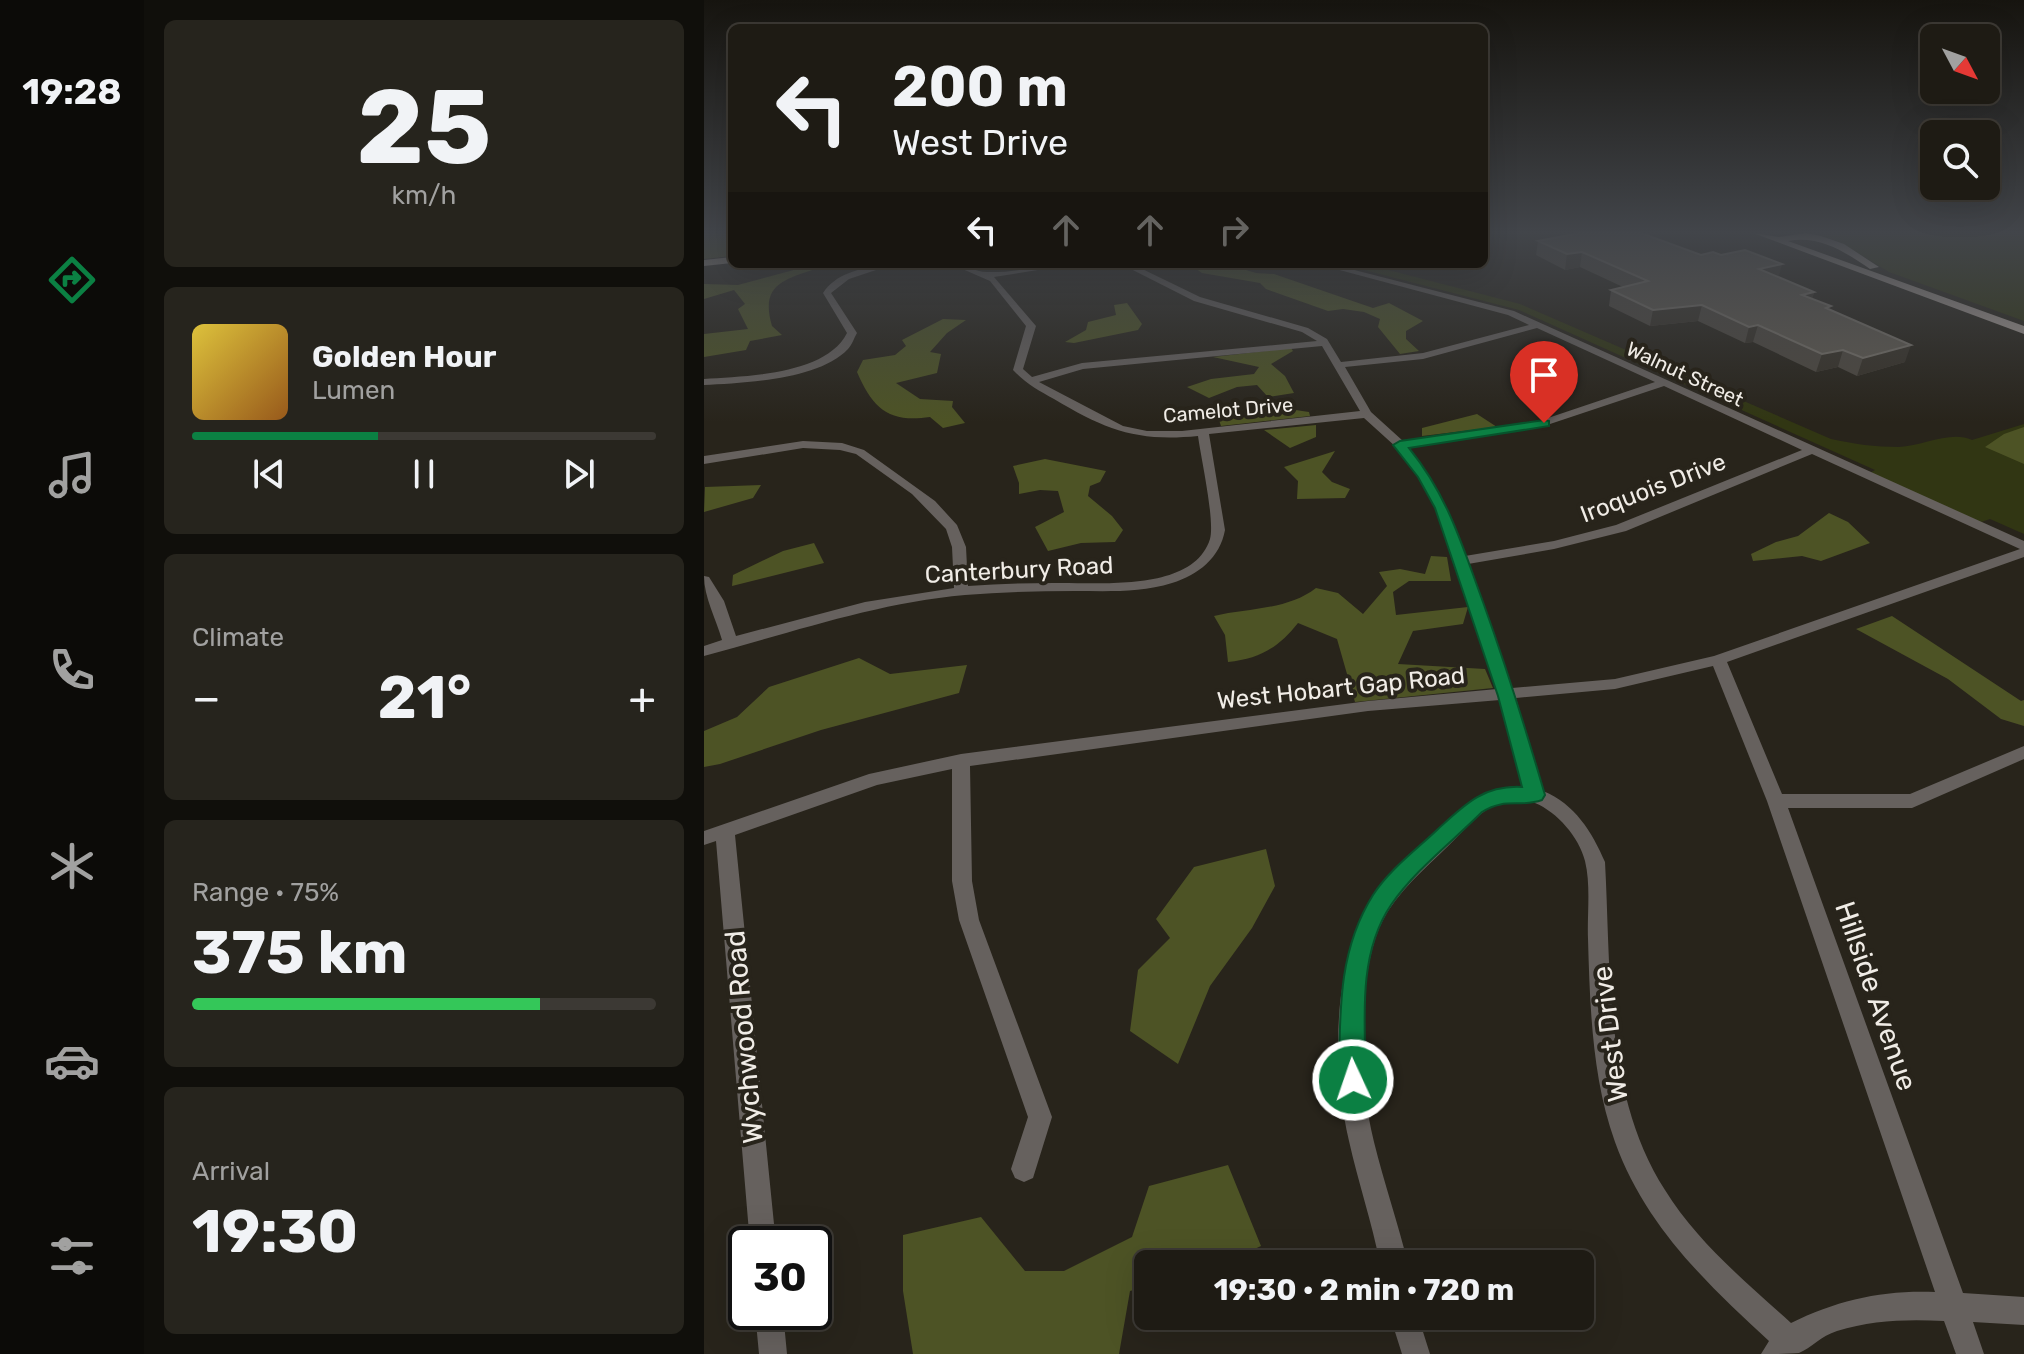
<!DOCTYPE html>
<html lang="en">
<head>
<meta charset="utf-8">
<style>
	:root { --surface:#1e1b14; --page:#26241d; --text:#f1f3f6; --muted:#a1a1a0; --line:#3c3934; --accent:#0b8043 }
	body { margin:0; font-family:Rubik,sans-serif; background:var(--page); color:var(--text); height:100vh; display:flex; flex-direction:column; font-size:30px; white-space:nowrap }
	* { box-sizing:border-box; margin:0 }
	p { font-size:26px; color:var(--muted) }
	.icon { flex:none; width:44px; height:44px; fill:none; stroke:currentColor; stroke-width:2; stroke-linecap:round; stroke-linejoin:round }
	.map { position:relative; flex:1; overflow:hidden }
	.sheet { display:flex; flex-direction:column; gap:20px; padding:20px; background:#100f0b; width:560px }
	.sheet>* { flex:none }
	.top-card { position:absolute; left:24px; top:24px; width:760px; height:244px; border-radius:12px; box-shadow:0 8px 32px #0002,0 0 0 2px var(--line); background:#1e1b14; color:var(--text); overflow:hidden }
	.needle { width:52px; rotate:131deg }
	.tools { position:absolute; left:1216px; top:24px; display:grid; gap:16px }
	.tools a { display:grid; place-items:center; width:80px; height:80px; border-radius:12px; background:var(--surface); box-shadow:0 8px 32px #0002,0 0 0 2px var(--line); font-size:40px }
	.speed { position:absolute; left:24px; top:1226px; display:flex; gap:16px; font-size:40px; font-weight:700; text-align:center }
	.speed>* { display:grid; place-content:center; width:104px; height:104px; border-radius:50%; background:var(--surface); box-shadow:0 8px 32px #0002,0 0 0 2px var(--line); line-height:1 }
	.speed .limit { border:4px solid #111; border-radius:12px; background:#fff; color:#111 }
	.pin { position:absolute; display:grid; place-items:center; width:68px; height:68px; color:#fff; margin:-82px -34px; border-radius:50% 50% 50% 0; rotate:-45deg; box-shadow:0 0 8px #0007 }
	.pin .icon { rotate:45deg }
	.me { position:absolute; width:88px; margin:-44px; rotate:357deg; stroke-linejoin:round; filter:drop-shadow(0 0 6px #0008) }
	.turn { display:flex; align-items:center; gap:28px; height:168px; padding:0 32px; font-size:36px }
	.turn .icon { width:104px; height:104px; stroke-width:2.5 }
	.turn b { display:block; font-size:56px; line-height:68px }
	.lanes { display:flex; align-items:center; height:76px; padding:0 32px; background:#0003; justify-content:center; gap:40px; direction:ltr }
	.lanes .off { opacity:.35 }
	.big { font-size:60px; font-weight:700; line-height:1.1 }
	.sheet .widget { flex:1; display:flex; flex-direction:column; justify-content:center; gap:12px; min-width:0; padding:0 28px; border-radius:12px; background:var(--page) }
	.sheet .dial { align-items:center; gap:0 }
	.dial b { font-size:104px; line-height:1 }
	.song { display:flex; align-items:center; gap:24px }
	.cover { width:96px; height:96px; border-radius:12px; background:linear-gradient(135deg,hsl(50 70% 55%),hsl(30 70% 35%)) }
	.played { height:8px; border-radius:4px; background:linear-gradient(90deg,var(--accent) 40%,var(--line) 40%) }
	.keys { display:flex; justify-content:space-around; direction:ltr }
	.heat { display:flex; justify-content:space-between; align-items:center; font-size:44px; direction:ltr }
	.charge { height:12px; border-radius:6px; background:linear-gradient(90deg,#34c759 75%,var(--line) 0) }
	.trip { position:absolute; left:430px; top:1250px; width:460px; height:80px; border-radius:12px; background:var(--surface); box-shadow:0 8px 32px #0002,0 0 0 2px var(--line); font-weight:700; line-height:80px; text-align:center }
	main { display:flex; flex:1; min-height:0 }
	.menu { display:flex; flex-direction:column; width:144px; justify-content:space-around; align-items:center; background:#0c0b08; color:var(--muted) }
	.menu .icon { width:56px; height:56px }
	.menu .current { color:var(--accent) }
	.menu b { font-size:36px; color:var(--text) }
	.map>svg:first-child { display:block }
</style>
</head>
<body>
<main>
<nav class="menu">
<b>19:28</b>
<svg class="icon current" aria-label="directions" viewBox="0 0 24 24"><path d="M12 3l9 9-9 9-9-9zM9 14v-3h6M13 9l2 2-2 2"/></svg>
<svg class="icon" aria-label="music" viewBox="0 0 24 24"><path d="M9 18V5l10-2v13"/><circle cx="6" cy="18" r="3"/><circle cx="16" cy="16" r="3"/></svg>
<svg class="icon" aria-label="phone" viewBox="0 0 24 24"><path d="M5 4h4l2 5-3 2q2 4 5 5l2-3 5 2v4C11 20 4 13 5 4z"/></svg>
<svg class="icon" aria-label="climate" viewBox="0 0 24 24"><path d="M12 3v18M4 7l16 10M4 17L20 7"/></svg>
<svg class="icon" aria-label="car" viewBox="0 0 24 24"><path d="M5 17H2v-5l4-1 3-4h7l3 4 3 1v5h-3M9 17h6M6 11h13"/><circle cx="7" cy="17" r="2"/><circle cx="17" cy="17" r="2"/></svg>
<svg class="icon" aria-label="filters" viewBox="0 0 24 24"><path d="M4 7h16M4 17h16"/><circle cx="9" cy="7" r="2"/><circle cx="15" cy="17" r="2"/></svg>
</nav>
<section class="sheet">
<div class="widget dial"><b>25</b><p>km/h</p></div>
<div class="widget">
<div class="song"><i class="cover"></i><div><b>Golden Hour</b><p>Lumen</p></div></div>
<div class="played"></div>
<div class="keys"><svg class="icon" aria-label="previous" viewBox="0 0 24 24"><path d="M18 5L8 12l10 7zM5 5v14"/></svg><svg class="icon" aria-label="pause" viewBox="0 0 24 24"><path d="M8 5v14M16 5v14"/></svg><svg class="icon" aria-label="next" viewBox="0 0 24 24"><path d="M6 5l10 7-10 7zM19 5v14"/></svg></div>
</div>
<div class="widget"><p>Climate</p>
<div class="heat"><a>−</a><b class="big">21°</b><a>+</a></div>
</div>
<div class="widget"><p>Range · 75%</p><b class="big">375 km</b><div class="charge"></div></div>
<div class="widget"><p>Arrival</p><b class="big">19:30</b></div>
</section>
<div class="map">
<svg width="1320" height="1354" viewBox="0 0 1320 1354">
	<rect width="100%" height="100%" fill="#28241b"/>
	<!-- green -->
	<path fill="#313613" d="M1106,233L1320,235V321L1185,272L1136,242Z
		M637,264L665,265L816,304L1127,439C1150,444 1171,447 1195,447C1219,446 1247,430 1268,440L1320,424V534L1286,519L1277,522L1166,473L1171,470L815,310Z"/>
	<!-- forest -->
	<path fill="#4d5325" d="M0,233H28V256L0,259Z
		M485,264H522L552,273L570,274L669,308L685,303L719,321L702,331V339L715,351L696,354L674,327L676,319L660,312L639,309L624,311L562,289L556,283L498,273Z
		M101,267L111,269C79,280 56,285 68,326L78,335L46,341L42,350L0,357V334L44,329L34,309L41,304L30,290L0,299V284L34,285Z
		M423,303L438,324L434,330L370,343L361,342L382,330L384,322L412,315L410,305Z
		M239,319L262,320L243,333L226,352L237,354L233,373L192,383L216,399L249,401L248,407L261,423L239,428L226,417C185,423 169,409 153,372L159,360L191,355L202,346L198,340Z
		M587,348L589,351L567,364L581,376L590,393L564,397L553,385L533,387L505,398L483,387L507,379L550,374L555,367L509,357Z
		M571,407L605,412L606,416L517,426L515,420Z
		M773,414L793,427L718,436V428Z
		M612,425V437L586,448L560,430Z
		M1320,427V464L1281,447L1300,434Z
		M631,451L618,472L628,482L646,489L641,498L593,499L594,481L580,467Z
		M341,459L402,471L396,482L386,486L384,496L408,516L419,530L411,542L377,543L344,551L331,527L360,512L354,491L336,490L315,494V483L309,466Z
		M57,485L49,498L0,512L1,487Z
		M1125,513L1144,522L1166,543L1117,561L1098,556L1049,561L1047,554L1072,542L1094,536Z
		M110,543L120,563L28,586L29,575L79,551Z
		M727,556L743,557L747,581H705L689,592L692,615L764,607L759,624L709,631L694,664L781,669L789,688L651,702L633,639L594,623C575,647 556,659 524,662L521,635L510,616C544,608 584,610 612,588L634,593L659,614L683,586L675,572L696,569L721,574Z
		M1188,616L1317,701L1320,700V726L1297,719L1244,679L1152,629Z
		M155,658L186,674L263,665L255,693L117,730L16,764L0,767V731L33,717L65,687Z
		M562,849L571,886L548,928L506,986L474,1064L426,1031L434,970L466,938L452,919L490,867Z
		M524,1165L557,1246L518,1264H444V1286L426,1291L415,1354H209L199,1291V1235L277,1217L321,1271H360L428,1237L445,1186Z"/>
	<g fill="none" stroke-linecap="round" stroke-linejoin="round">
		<!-- minor -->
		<path fill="#66615e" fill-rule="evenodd" d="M177,264H190L145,279L127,293L153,333C150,338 148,345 144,349C115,380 39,383 0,385V379C42,376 122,375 143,333L119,293C132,273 155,270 177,264Z
			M247,264C260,264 271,272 283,272C312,273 342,264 371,264L290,277L332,326L319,369L328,377L378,363L613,341L598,332L490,301L417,264H428L496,297L604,328L623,339L637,362L719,353L825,325L804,315L613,264H627L810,311L1320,541V557L1023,662L1078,794H1206L1320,746V759L1208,808H1084L1259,1293L1320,1297V1325L1269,1322L1280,1354H1252L1240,1321C1204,1319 1168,1320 1133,1331C1117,1336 1107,1348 1095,1353C1085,1354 1067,1354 1057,1354L1065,1341C1001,1282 941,1225 911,1142C888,1078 886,1007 884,939C883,915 887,885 881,861C875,837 853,812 831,803C798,788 775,815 754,836C730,861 703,882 684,911C669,935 664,964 661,991C655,1042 658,1093 670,1142C680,1183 694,1223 704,1264H676C668,1222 654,1182 645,1141C628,1068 627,963 670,899C686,875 707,856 728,837C759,810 774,786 819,786L796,700L664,711L266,766L268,881L275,920L348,1117L329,1178L320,1182L311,1178L307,1169L324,1117L255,920L248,881V769L173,785L31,835L72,1244H46L12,841L0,845V831L165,774L257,754L664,701L793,689L732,508L714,477L692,447L660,418L505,434L521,530C516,558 494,575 468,583C436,593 403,591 371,591C334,591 298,592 261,595C171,603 87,633 0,656V646L18,640C12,619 0,597 0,576L5,577L20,601L32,636L161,602L250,588L248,547L242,529L208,494L152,454L136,450L99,448L0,464V456L99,441L138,443L160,450L231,501L253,525L262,547L264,586C293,584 321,583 350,583C393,582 489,593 506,539C511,520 497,458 494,436C433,442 402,430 350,399C335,391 321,383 309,370L322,326L286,281ZM833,328L951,382L838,420L699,441L667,412L641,367L719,359ZM618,346L656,411L478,431H443L419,426L335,382L379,369ZM960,386L1098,450L912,525L850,541L761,556C746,512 733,485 704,447L840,426ZM1108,454L1316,549L1010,656L911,679L808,688L764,564L850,549L922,531ZM1009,666L1063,801L1231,1292C1178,1290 1134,1300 1087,1323C1042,1282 993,1242 961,1190C900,1095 907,970 901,862C888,832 871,804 839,791L812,698L911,689Z
			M51,1312H79L83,1354H55Z
			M686,1316H714L726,1354H698Z"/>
		<!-- major -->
		<path fill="#a89e98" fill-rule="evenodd" d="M1049,233L1075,237L1102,233L1117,236L1140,244L1175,267L1166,269C1141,252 1116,235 1084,241L1320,326V334Z
			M28,257V263L0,266V260Z"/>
	</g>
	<!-- wall -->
	<path fill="#4d4840" d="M834,241L997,255L1074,277L1110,292L1108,299L1201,362L1153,376L1134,367L1112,372L1049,342L1041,343L994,321L946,326L905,306L907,290L919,287L876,267L861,270L832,255Z"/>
	<!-- shaded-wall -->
	<path fill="#373229" d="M878,252L876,267L861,270L863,254Z
		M1078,264L1074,280L1055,269Z
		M1110,292L1106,308L1098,295Z
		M998,305L994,321L946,326L949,310Z
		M1054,325L1049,342L1041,343L1045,327Z
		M1207,345L1201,362L1153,376L1159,358Z
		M1139,350L1134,367L1112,372L1118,354Z"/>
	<!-- building -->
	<path fill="#5f5a51" stroke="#767169" stroke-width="2" d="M876,233H937L997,255L1009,252L1017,255L1041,250L1078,264L1055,269L1110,292L1098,295L1127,306L1122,308L1207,345L1159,358L1139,350L1118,354L1054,325L1045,327L998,305L949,310L907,290L944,281L878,252L863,254L834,241Z"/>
	<!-- sky -->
	<linearGradient id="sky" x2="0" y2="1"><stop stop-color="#16140f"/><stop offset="0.55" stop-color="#42454a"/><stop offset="1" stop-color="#42454a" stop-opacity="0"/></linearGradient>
	<rect width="1320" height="422" fill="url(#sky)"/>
	<!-- route -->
	<path fill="#0b8043" stroke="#07532c" stroke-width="2" d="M840,420L845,421V426L705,448C744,496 758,545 779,602C802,666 822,730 841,795L838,800C815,808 802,797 778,812C748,842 711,870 687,905C653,955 661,1024 662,1080L658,1089L649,1093L639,1089L635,1080C636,1016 633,952 669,895C685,870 712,850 734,829C761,804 780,785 818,787L794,696L731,508L714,477L689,445L696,441Z"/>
	<g text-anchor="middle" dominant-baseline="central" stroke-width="8" stroke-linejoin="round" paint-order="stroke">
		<!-- far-street labels -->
		<g font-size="20" fill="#f0ece6" stroke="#28241b">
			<text transform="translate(981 374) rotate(25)">Walnut Street</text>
			<text transform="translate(524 410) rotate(-5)">Camelot Drive</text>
		</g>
		<!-- street labels -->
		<g font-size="24" fill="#f0ece6" stroke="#28241b">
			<text transform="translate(949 488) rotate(-21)">Iroquois Drive</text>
			<text transform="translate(315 570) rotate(-3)">Canterbury Road</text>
			<text transform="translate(637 688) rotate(-6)">West Hobart Gap Road</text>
		</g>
		<!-- near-street labels -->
		<g font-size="28" fill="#f0ece6" stroke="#28241b">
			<text transform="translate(1172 996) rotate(71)">Hillside Avenue</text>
			<text transform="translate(906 1034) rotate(-97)">West Drive</text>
			<text transform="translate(40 1037) rotate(-95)">Wychwood Road</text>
		</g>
	</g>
</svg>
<div class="tools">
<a><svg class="needle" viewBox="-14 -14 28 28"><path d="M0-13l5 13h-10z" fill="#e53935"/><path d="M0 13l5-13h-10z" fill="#a1a1a0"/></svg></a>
<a><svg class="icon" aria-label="search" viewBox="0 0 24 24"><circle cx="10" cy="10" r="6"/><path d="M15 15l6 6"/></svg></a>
</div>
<div class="speed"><div class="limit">30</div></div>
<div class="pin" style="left:840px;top:423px;background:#d93025"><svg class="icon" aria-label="arrive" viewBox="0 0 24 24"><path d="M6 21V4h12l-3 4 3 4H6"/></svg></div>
<svg class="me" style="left:649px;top:1080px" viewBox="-20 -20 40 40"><circle r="17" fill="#0b8043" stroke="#fff" stroke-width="3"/><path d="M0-11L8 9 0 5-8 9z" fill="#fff"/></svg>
<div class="trip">19:30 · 2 min · 720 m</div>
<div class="top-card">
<div class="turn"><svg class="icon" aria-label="left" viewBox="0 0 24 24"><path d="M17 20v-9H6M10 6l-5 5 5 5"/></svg><div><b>200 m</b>West Drive</div></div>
<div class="lanes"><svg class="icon" aria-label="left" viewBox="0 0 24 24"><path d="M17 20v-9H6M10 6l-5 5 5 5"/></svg><svg class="icon off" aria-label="ahead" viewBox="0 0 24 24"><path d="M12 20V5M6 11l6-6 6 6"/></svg><svg class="icon off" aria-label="ahead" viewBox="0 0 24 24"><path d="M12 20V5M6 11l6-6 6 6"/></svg><svg class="icon off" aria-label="right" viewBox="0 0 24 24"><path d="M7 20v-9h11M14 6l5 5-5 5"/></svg></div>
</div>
</div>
</main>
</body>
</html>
